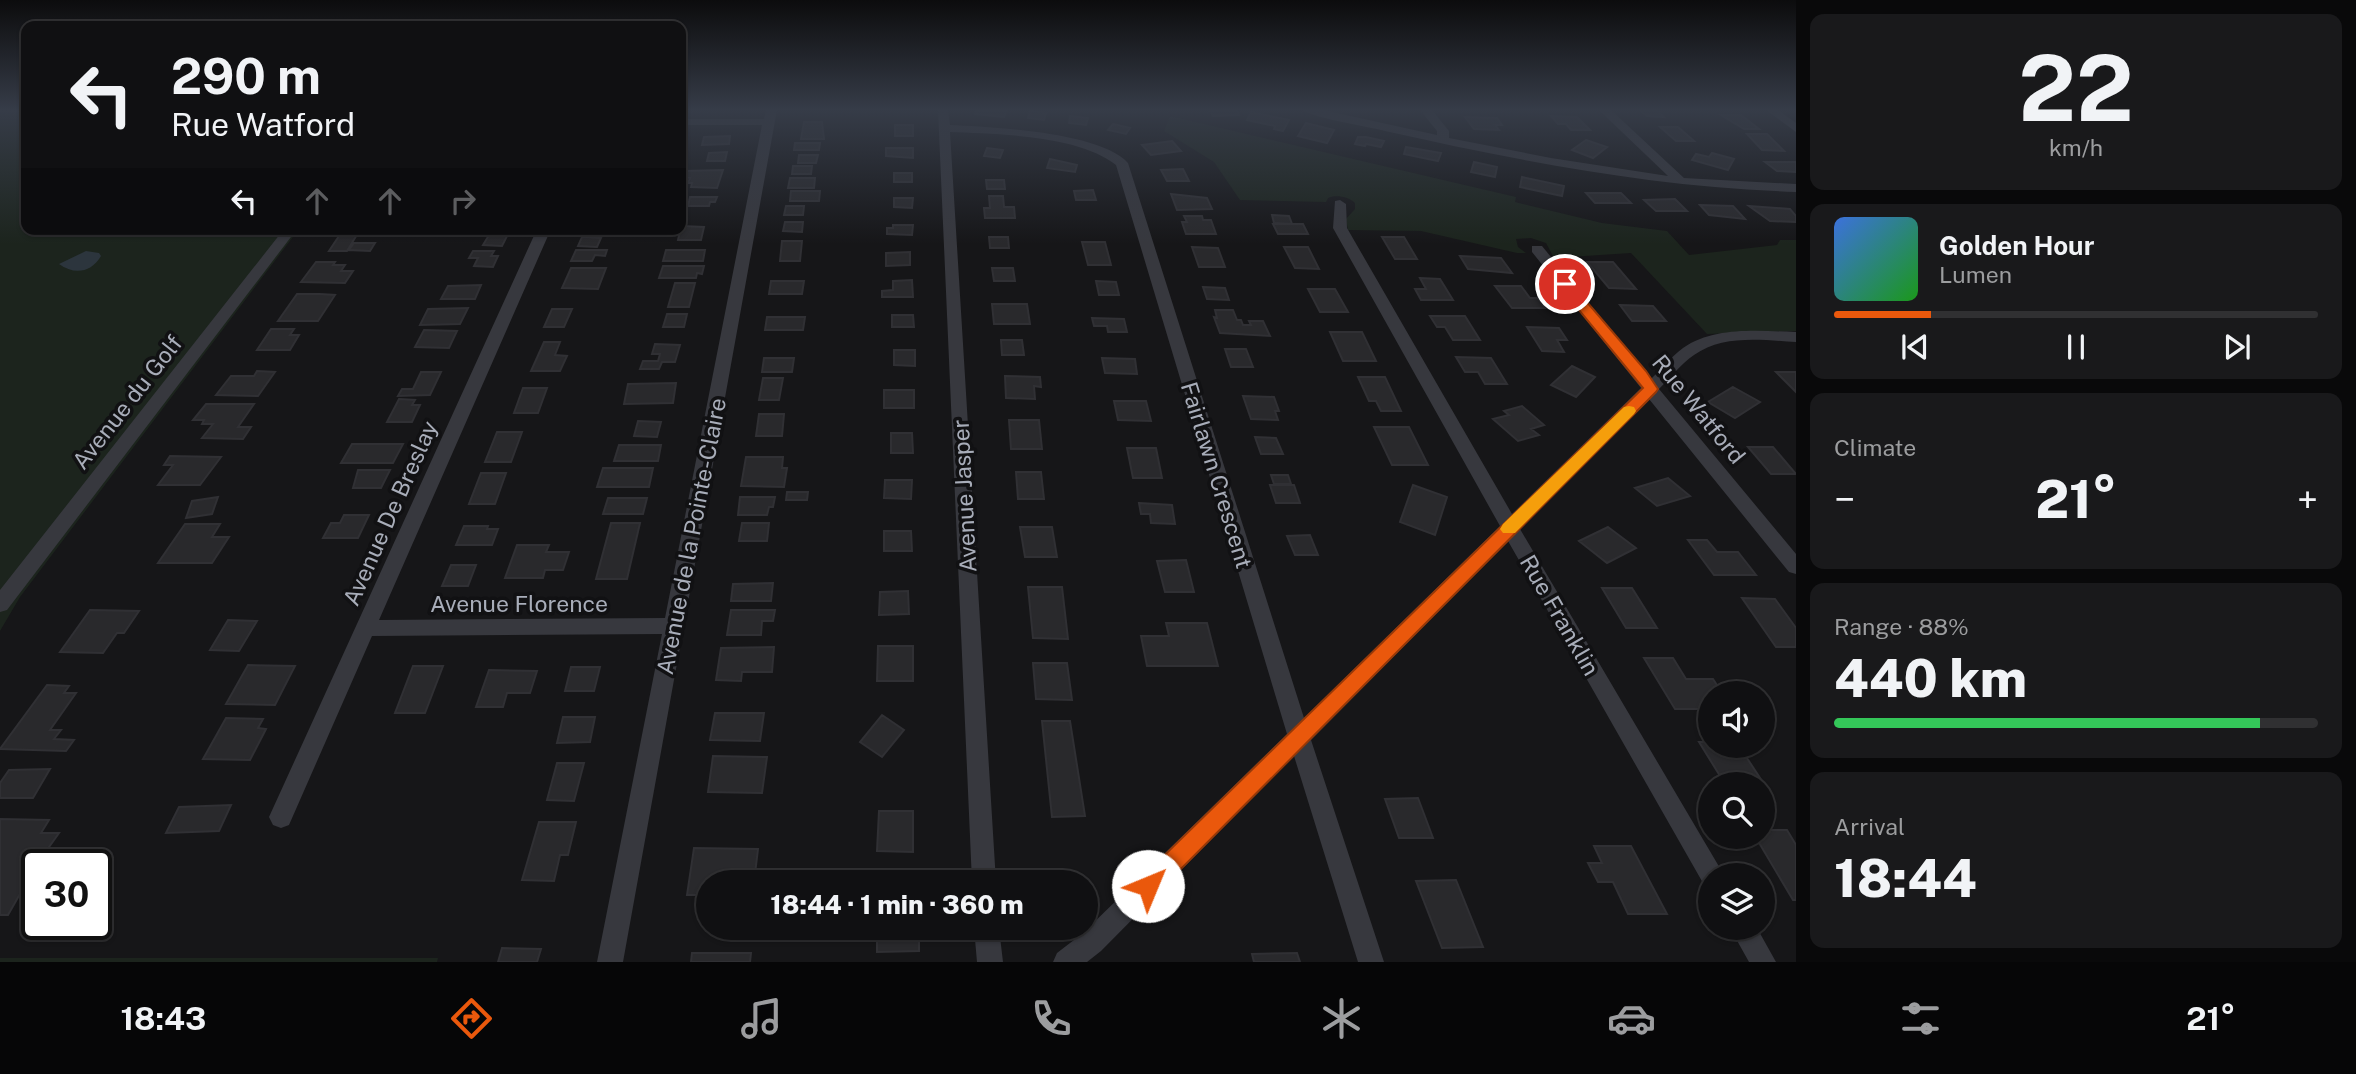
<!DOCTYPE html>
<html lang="en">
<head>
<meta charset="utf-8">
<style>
	:root { --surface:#101012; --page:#19191b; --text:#f1f3f6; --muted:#9c9d9f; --line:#303032; --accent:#ea580c }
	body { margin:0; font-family:"Public Sans",sans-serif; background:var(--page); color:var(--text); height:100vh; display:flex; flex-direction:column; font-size:26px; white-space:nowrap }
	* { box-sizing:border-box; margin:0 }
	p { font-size:23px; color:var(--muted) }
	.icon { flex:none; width:38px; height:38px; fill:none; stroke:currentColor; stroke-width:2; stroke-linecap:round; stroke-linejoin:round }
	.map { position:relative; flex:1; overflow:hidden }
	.drawer { display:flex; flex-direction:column; gap:14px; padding:14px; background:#09090a; width:560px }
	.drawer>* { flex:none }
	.hud { position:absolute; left:21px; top:21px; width:665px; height:214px; border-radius:14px; box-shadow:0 2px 5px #0004,0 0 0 2px var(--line); background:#101012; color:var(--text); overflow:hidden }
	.tools { position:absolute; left:1698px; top:681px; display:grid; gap:14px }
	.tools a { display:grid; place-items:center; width:77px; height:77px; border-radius:50%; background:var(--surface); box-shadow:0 2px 5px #0004,0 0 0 2px var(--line); font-size:35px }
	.speed { position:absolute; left:21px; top:849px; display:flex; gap:14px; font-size:35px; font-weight:700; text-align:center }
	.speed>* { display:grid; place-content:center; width:91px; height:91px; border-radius:50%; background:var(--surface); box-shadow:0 2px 5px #0004,0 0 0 2px var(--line); line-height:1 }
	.speed .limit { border:4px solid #111; border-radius:10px; background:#fff; color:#111 }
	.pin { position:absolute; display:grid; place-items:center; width:60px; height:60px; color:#fff; margin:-30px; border:4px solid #fff; border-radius:50%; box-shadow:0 2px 7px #0007 }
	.me { position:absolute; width:77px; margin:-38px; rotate:45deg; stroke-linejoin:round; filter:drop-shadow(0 0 5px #0008) }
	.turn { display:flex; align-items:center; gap:24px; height:147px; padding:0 35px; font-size:32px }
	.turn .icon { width:91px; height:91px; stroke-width:2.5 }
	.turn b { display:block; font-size:49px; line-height:60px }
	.lanes { display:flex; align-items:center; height:66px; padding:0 35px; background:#0003; justify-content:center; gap:35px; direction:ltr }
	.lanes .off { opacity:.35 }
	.big { font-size:52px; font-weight:800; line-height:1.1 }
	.drawer .card { flex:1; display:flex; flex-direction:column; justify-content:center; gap:10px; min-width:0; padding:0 24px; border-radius:14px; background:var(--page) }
	.drawer .dial { align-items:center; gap:0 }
	.dial b { font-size:91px; line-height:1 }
	.song { display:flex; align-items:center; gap:21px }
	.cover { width:84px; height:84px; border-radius:10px; background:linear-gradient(135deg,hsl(220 70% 55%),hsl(120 70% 35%)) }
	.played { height:7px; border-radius:4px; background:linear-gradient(90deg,var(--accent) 20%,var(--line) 20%) }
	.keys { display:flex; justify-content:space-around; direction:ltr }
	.heat { display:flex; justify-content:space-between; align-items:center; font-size:38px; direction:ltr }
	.charge { height:10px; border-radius:5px; background:linear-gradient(90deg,#34c759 88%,var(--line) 0) }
	.trip { position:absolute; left:696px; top:870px; width:402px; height:70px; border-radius:35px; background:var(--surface); box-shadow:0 2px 5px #0004,0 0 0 2px var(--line); font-weight:800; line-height:70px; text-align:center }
	.dock { display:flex; height:112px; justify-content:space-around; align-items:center; background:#060607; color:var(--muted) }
	.dock .icon { width:49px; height:49px }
	.dock .selected { color:var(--accent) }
	.dock b { font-size:32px; color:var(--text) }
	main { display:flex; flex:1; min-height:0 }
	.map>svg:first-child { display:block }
</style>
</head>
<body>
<main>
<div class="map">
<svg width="1796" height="962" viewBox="0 0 1796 962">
	<rect width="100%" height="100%" fill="#161618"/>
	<!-- green -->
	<path fill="#1c241d" d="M0,110H26V229H299L20,597L0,631Z
		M1170,116L1516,197L1515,202L1602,223L1667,231L1689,255L1777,245L1780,240H1796V331L1707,334L1631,253L1554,258L1546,243L1531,238L1516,239L1518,247L1526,253H1517L1421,231L1348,230L1346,219L1355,209V203C1349,197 1336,194 1328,198L1326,202L1240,200L1214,162L1164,131Z
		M0,958H438L437,962H0Z"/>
	<!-- water -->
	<path fill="#2c353d" d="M86,251L99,253L101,256C91,273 74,275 59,264Z"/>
	<!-- building -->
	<path fill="#29292c" stroke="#303034" stroke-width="2" d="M976,110H1007L1004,117L975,114Z
		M1210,110H1237L1239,115L1213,116Z
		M1640,110H1657L1664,117L1647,116Z
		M1030,111L1046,113L1044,120L1028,118Z
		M1251,112L1289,120L1283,131L1274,129L1275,126L1247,120Z
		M1721,115H1741L1759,129H1744Z
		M1070,116L1088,118L1086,125L1069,123Z
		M1551,116L1577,117L1590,130H1571L1566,124H1558Z
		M1465,117L1497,118L1502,125H1495L1499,130L1474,129Z
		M804,122H822L824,139H801Z
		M1306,123L1334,130L1327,143L1298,136Z
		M1113,124L1130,128L1126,134L1108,130Z
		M895,125H913V136H895Z
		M1660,127H1678L1694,141H1676Z
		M1747,134H1767L1784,151L1762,150Z
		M730,136L729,144L702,145L704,137Z
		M1358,137H1366L1384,141L1381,147L1366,144L1365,146L1355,144Z
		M1586,140L1607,147L1593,158L1572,150Z
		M1172,141L1181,151L1151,155L1142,145Z
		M795,143H820L819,150H794Z
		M1406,147L1441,153L1438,161L1404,154Z
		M886,148H913V158L886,156Z
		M987,148L1003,150L1000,158L984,156Z
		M727,152L725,161H707L709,153Z
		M1712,153L1734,159L1728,170L1692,160L1696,154L1709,157Z
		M799,155H818L816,163H798Z
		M1050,159L1077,165L1075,172L1047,168Z
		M1474,162L1497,167L1495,177L1471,172Z
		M1765,162H1796V172L1777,171Z
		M793,166H812L811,174H792Z
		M1183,169L1189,181H1167L1161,170Z
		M723,170L717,188L691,187L692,183H688L690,178L681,177L683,171Z
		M894,173H912V182H894Z
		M1522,177L1564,186L1562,196L1520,187Z
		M790,178H815L814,188H788Z
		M986,180H1004L1005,189H987Z
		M1093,190L1096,200H1076L1074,191Z
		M791,191H820L819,201H790Z
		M1586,193H1621L1631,203H1595Z
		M1171,194L1207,198L1212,209L1177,210Z
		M989,196H1003L1004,207H1014L1015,218H985L984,208H990Z
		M690,197H717L715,202H710L709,206H688Z
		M894,198H913L912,208L894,207Z
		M1675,199L1687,211H1656L1644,200Z
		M1700,205L1733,206L1745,219L1709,215Z
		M786,206H804L803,215H784Z
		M1749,206L1790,209L1796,216V222L1770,221Z
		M1272,215L1289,216L1292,224L1274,223Z
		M1184,216H1202L1203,220H1211L1216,234H1186L1182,222H1187Z
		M785,222H803L802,232L783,231Z
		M1273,224H1303L1308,234H1278Z
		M893,225H913L912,235L887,234V228H893Z
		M681,226L704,227L701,240H678Z
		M492,230H510L502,246L483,245Z
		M341,233H358L347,251H329Z
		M582,237L601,238L597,247L578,246Z
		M989,237H1008L1009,248H990Z
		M1382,237H1404L1417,259H1395Z
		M782,241H802L800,261H780Z
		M1082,242H1105L1111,265H1088Z
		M354,243H375L370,251L349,250Z
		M1192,247L1218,248L1225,267H1199Z
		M1284,247H1308L1319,269L1295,268Z
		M576,250H607L605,256L595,255L592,261H571Z
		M666,250H705L703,261H663Z
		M473,251H494L491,256H498L493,267L474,266L478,258H469Z
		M910,252V265L886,266V253Z
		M1460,256L1501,258L1512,273L1468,269Z
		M316,262H335L333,265H345L341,271H353L345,283L301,282Z
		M1587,262H1613L1636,289L1609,288Z
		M663,266H704L702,274L697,273L696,278H659Z
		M571,268H606L598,289L562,288Z
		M992,268H1013L1015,281H994Z
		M1420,278L1440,279L1453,300H1421L1415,289H1426Z
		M912,280L913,297H882V291L893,290V281Z
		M771,281H804L802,294H769Z
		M1096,281L1116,282L1119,295H1099Z
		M675,283H695L689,307H668Z
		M481,285L475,299H441L448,286Z
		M1495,286H1521L1530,298H1538L1545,308H1512Z
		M1203,287L1225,288L1229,300L1207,299Z
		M1308,289H1335L1348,312H1320Z
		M297,294H320L335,295L318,321H278Z
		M992,304H1027L1030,324H994Z
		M1620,305L1653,306L1666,321H1632Z
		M468,308L460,324L420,325L428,309Z
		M552,309H572L564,327H544Z
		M1215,310H1233L1237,320H1241L1243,325H1251L1249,321H1263L1270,336L1220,333L1214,317L1217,318Z
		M667,314H687L684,327H663Z
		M892,315H913L914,327H892Z
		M1430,316H1465L1480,340H1453L1445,327H1437Z
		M767,317H805L803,330H765Z
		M1092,318L1124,319L1127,332H1108L1107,326H1094Z
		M1527,327L1559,328L1567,340H1557L1564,352L1542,351Z
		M271,329H294L290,335H299L290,350H257Z
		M424,330L457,331L449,348L415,347Z
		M1330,332H1362L1376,361H1343Z
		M1001,340H1022L1024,355H1002Z
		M544,342H560L555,355L567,356L560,371H531Z
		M655,344L680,345L675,362H662L659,369H640L643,361H658L660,354H652Z
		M1225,349H1246L1253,367H1231Z
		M894,350H915V366L894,365Z
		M1456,357L1491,358L1507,384H1485L1478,372H1465Z
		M764,358H794L792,372H762Z
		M1102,358L1135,359L1137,374L1105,373Z
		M1572,366L1595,377L1576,397L1551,385Z
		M257,371L275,372L258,396L216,395L231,376H254Z
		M421,372H441L430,395L398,396L402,389H413Z
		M1776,372H1796V392Z
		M1005,376L1040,377L1041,387L1034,386L1035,399L1006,398Z
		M1358,377H1385L1401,411H1381L1376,401H1369Z
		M763,378H783L779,400H759Z
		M676,383L673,403L624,404L628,384Z
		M1733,387L1760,402L1735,418L1708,402Z
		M523,388H547L538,413H514Z
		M884,390H914V408H884Z
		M1243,396L1274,397L1279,411H1275L1278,420L1251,419Z
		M399,399L415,400L412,405H420L412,422H387Z
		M1114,401H1146L1151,421L1118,420Z
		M206,404H254L238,427H251L243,439L202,438L213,424H202L204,420H193Z
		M1522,406L1544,425L1531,429L1539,435L1518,441L1493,419L1509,415L1504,411Z
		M759,414H784L782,436H756Z
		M1009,420H1039L1042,449H1011Z
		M638,421L661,422L657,437L634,436Z
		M1374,427H1409L1428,465H1392Z
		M497,432H522L511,462H485Z
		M891,433H912L913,453H891Z
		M1255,437L1276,438L1283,454H1261Z
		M352,444H403L393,463H341Z
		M619,445H661L658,461H614Z
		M1748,447H1773L1796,474H1771Z
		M1127,448H1156L1162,478H1133Z
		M170,456L221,457L200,485H158L173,465H164Z
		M746,457H783L782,468H787L784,487L741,486Z
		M603,468H653L649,487H597Z
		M358,470H390L381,488H353Z
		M1016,472H1041L1044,499H1018Z
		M481,473H506L495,504H469Z
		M1271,475H1288L1291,484H1274Z
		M1668,478L1690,496L1657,506L1635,488Z
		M885,480H912L911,499L884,498Z
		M1270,485H1294L1300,503H1276Z
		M1413,485L1447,497L1435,535L1400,522Z
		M787,492H808L807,500H786Z
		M218,497L212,514L186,518L192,501Z
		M740,497H775L773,507H769L767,515H738Z
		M608,498H647L643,514H603Z
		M1139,503L1172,505L1175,524L1151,523L1150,514H1141Z
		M344,515H369L358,538H323L331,523H340Z
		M611,523H640L627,579H596Z
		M742,523H769L767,541H739Z
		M185,524H220L212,537H229L212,563H158Z
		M464,526H488L487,529H498L492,545H456Z
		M1020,527H1052L1057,557H1025Z
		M1608,527L1636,548L1607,563L1579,541Z
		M884,531H911L912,551H884Z
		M1310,535L1318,555H1295L1287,536Z
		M1688,540H1707L1717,552H1738L1756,575H1714Z
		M517,545H549L546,552H569L563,570H545L543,578H505Z
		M1186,560L1194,592H1165L1157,561Z
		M451,565H476L468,586H442Z
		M773,583L771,601H731L733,584Z
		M1028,587H1062L1068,639L1033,638Z
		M1602,588H1632L1657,628H1626Z
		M908,591L909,614L879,615L880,592Z
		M1742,598L1775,599L1796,628V647H1776Z
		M90,610L139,611L124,633H117L103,653L60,652Z
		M731,610H775L773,621H762L761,635H727Z
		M228,620L257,621L239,651L210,650Z
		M1166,623H1207L1218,666H1147L1141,636H1169Z
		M878,646H913V681H877Z
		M774,647L772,672H742L741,681L716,680L721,648Z
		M1644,658H1673L1686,679H1713L1722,693H1710V699H1704L1710,709H1675Z
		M1033,663H1067L1072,700L1036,699Z
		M248,665L295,666L275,705L226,704Z
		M413,666H443L425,713H395Z
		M571,667H600L594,691H565Z
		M489,670L537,671L530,693H507L503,707H476Z
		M47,685L69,686L64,693H76L50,730H61L54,739L74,740L66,751L0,749Z
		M715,713H764L760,741L710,740Z
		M882,715L904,730L882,757L860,742Z
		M563,717H595L590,742L557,743Z
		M226,718L263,719L258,728L266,729L250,760L203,759Z
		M1042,721H1070L1085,816L1052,817Z
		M1699,742H1710V746H1739L1766,787H1762V784H1725Z
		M713,756L767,757L762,793L708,792Z
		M557,763H584L574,801L547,800Z
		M50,769L33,798H0V783L9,770Z
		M1418,798L1433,838H1399L1385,799Z
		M231,805L219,831L166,833L179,807Z
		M879,811H913V852L877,851Z
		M0,819L49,820L41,833H59L37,864L8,915H0Z
		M539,822H576L568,855H560L554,881L522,880Z
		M1762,830H1787L1796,845V900H1793L1755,836H1762Z
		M1594,846H1631L1667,914H1628L1613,882H1598L1588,863H1602Z
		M694,848L758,849L754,882H709V895H687Z
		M1456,880L1483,947L1442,948L1416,881Z
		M877,928H919V951L877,952Z
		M502,948L541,949L537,962H498Z
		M692,953H751L750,962H691Z
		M1297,953L1300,962H1254L1252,954Z"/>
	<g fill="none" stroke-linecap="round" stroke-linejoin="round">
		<!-- street -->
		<path fill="#37383e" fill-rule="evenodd" d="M766,110H777L623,962H597L662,634L372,636L289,825L281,828L273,825L269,817L537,229H551L379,620L665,618L762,125H681V119H764Z
			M938,110H948L950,125C992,127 1100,132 1128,163L1304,718L1500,526L1333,228L1335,201L1340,200L1346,204L1347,228L1512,514L1641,388L1532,252V246H1542L1651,379C1661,369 1671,357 1683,348C1715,326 1759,331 1796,332V342C1763,340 1723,334 1694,355C1681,364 1670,378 1659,389L1796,554V574L1789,572L1649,399L1520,529L1724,875H1710V886L1703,883L1508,541L1311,740L1384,962H1358L1294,756L1101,951L1087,962H1053L1057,953L1083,933L1287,734L1116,165C1079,135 997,134 950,132L996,882H972Z
			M1303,110H1323L1437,135V131L1420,110H1432L1449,131V138L1551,158L1668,176L1599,110H1611L1684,178L1796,184V192C1654,187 1524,162 1385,131C1367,126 1316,119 1303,110Z
			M1766,110H1778L1796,123V132Z
			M284,229H297L7,610L0,612V590Z
			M974,928H999L1003,962H977Z
			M1730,928H1757L1776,962H1749Z"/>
	</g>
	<!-- sky -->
	<linearGradient id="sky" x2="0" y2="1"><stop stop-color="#0c0c0d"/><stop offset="0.45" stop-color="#363c48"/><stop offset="1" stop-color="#363c48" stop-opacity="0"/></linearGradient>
	<rect width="1796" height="244" fill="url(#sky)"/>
	<!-- route -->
	<path fill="#ea580c" stroke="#983908" stroke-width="2" d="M1565,280L1569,281L1646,371L1658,389L1656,392L1156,894L1148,897L1141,894L1137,886L1141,878L1643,388L1560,287L1558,284Z"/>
	<!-- slow -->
	<path fill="#f59e0b" d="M1629,406L1634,407L1636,411L1634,414L1515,533H1503L1500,529L1503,524L1624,407Z"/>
	<g text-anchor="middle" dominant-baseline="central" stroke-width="7" stroke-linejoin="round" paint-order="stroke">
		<!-- street labels -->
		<g font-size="23" fill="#a8adb9" stroke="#111113">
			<text transform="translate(127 402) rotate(-52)">Avenue du Golf</text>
			<text transform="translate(1699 409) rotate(51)">Rue Watford</text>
			<text transform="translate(1217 475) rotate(73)">Fairlawn Crescent</text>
			<text transform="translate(964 496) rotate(-93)">Avenue Jasper</text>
			<text transform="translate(390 513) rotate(-66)">Avenue De Breslay</text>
			<text transform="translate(691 536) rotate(-79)">Avenue de la Pointe-Claire</text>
			<text x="519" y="603">Avenue Florence</text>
			<text transform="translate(1560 615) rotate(60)">Rue Franklin</text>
		</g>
	</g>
</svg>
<div class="tools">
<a><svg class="icon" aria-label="sound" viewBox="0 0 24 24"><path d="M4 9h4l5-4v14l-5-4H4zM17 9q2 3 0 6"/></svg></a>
<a><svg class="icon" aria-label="search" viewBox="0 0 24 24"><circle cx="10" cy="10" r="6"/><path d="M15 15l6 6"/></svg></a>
<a><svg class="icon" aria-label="layers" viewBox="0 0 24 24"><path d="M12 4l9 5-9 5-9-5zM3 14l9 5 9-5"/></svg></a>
</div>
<div class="speed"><div class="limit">30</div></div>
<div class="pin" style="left:1565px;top:284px;background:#d93025"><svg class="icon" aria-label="arrive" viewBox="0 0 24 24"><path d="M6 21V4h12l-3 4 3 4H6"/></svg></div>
<svg class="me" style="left:1148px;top:886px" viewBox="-20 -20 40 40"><circle r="19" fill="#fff"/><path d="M0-13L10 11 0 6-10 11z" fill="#ea580c"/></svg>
<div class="trip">18:44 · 1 min · 360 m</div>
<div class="hud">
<div class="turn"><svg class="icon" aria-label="left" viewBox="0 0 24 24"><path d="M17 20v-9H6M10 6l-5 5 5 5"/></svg><div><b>290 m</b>Rue Watford</div></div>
<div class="lanes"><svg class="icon" aria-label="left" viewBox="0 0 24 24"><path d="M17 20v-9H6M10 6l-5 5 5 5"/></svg><svg class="icon off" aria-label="ahead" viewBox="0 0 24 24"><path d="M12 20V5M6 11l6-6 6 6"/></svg><svg class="icon off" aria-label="ahead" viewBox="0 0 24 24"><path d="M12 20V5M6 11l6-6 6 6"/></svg><svg class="icon off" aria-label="right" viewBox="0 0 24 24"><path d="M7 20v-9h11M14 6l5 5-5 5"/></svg></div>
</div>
</div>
<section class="drawer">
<div class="card dial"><b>22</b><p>km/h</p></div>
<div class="card">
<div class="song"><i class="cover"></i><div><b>Golden Hour</b><p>Lumen</p></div></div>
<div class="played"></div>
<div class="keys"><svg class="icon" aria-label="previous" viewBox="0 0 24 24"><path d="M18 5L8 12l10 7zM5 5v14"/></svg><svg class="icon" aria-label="pause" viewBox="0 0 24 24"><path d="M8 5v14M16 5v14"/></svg><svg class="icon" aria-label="next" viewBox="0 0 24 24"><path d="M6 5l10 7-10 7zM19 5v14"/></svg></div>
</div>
<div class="card"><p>Climate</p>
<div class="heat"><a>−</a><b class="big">21°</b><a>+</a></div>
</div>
<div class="card"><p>Range · 88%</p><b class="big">440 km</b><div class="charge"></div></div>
<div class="card"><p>Arrival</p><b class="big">18:44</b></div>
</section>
</main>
<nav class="dock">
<b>18:43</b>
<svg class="icon selected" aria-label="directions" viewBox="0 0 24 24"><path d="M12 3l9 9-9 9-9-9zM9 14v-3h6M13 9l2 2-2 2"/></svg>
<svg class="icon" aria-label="music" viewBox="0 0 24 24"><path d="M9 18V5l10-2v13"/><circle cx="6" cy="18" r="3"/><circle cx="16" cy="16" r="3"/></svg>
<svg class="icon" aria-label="phone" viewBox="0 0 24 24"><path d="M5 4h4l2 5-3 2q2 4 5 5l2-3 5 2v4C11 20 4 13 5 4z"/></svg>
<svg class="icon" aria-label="climate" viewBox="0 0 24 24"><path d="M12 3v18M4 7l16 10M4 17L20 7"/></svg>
<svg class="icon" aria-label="car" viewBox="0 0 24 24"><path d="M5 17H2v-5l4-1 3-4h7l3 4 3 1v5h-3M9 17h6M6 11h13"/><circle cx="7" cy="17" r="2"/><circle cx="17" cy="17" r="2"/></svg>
<svg class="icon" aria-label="filters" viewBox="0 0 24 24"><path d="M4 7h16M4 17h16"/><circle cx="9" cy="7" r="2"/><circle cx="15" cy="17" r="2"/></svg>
<b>21°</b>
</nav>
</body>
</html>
